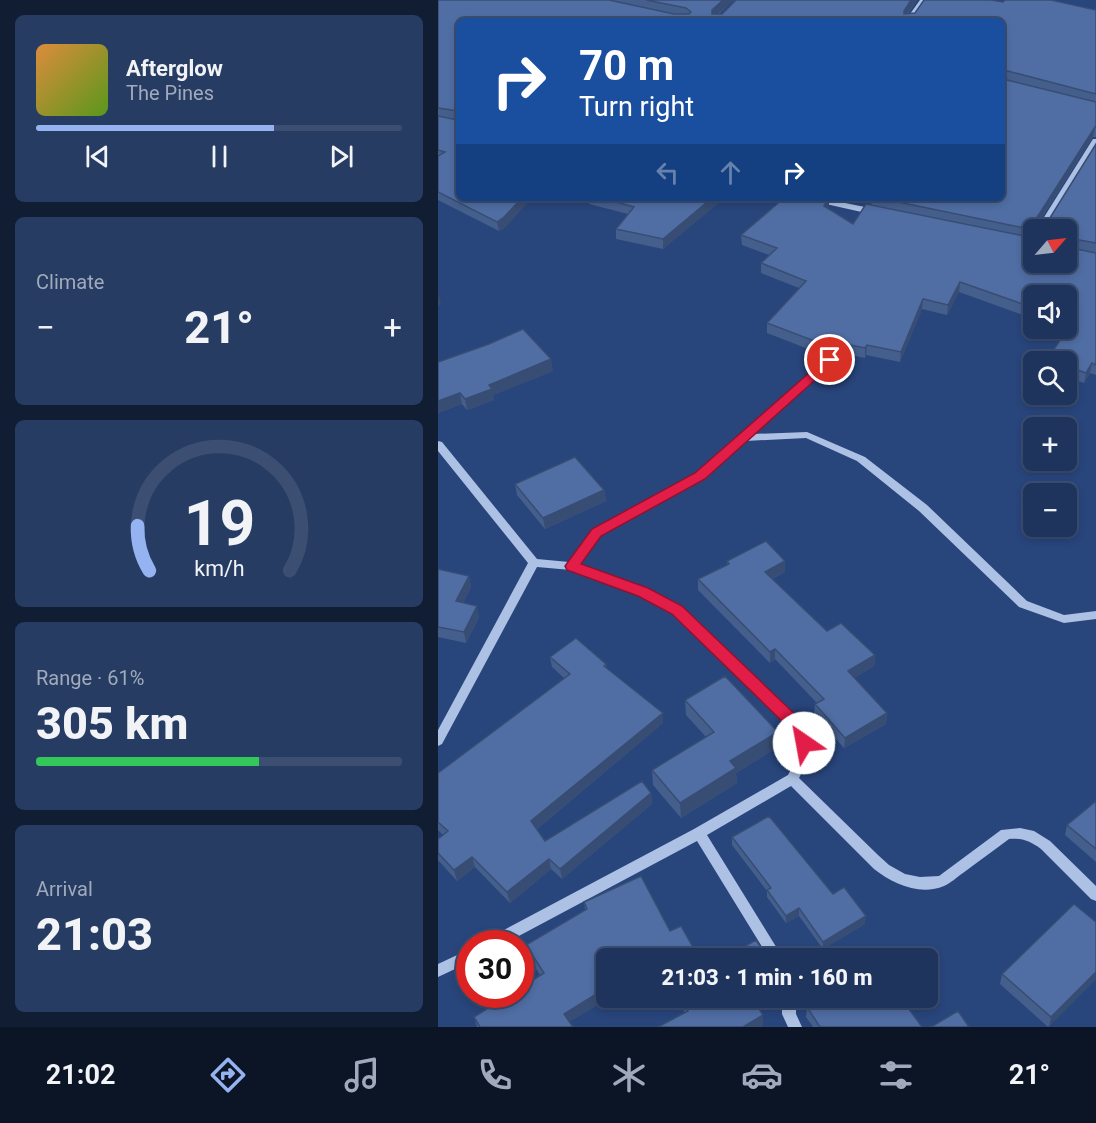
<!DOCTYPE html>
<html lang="en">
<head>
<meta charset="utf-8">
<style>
	:root { --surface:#1e345d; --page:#263c63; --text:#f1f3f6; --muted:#a1aabc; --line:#3c4f72; --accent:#95b2f1 }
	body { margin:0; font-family:Roboto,sans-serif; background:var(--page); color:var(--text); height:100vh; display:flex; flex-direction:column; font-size:22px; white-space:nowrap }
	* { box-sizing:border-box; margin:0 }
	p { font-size:20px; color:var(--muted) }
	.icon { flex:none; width:33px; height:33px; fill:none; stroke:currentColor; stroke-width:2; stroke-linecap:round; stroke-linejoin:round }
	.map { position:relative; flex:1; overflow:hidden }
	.details { display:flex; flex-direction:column; gap:15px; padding:15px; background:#101d33; width:438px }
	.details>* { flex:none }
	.top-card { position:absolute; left:18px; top:18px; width:549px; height:183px; border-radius:9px; box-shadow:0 3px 9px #0003,0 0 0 2px var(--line); background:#1a4fa0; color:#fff; overflow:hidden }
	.needle { width:39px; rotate:62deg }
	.controls { position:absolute; left:585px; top:219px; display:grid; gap:12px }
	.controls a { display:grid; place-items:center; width:54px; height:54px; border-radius:9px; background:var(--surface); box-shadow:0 3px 9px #0003,0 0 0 2px var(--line); font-size:30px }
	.speed { position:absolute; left:18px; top:930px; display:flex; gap:12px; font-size:30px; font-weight:700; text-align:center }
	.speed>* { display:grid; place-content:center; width:78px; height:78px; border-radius:50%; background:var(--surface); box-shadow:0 3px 9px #0003,0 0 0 2px var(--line); line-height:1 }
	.speed .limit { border:9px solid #d22; background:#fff; color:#111 }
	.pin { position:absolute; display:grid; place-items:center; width:51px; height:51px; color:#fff; margin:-26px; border:3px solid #fff; border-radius:50%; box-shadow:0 2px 6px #0007 }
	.me { position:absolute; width:66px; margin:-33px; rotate:327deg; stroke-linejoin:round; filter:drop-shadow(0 0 4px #0008) }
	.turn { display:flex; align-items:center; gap:21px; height:126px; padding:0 24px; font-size:27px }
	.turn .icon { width:78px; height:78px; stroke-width:2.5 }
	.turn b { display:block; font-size:42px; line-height:51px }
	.lanes { display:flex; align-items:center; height:57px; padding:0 24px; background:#0003; justify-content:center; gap:30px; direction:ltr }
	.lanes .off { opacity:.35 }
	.big { font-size:45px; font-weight:800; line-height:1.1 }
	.details .tile { flex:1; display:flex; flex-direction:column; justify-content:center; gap:9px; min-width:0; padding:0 21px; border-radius:9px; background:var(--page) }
	.details .dial { align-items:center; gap:0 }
	.dial svg { height:156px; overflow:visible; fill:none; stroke:var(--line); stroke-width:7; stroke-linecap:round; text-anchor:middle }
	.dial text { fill:var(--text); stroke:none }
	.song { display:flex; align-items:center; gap:18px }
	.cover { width:72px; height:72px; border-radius:9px; background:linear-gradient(135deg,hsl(30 70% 55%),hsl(90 70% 35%)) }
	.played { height:6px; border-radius:3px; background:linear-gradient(90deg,var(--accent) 65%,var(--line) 65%) }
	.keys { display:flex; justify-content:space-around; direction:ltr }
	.heat { display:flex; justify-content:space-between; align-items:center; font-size:33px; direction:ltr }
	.charge { height:9px; border-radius:4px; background:linear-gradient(90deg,#34c759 61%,var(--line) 0) }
	.trip { position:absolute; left:158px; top:948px; width:342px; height:60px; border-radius:9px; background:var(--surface); box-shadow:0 3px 9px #0003,0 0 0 2px var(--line); font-weight:800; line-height:60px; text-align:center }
	.tab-bar { display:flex; height:96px; justify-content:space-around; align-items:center; background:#0c1525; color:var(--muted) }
	.tab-bar .icon { width:42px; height:42px }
	.tab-bar .active { color:var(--accent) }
	.tab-bar b { font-size:27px; color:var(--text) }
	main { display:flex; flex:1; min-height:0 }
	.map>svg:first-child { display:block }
</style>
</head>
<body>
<main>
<section class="details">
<div class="tile">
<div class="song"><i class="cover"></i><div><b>Afterglow</b><p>The Pines</p></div></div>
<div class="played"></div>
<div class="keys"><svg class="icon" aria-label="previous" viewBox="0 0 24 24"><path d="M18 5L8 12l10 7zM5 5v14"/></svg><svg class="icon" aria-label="pause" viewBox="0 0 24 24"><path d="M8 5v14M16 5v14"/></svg><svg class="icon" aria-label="next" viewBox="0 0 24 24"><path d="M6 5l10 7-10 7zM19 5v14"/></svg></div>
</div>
<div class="tile"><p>Climate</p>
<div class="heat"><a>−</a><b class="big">21°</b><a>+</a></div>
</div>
<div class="tile dial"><svg viewBox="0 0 100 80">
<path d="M14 69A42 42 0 1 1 86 69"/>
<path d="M14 69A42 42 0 0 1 8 46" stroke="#95b2f1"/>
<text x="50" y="56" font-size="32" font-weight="700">19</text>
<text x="50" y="72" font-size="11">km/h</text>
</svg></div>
<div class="tile"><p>Range · 61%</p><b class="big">305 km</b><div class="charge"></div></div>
<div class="tile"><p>Arrival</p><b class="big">21:03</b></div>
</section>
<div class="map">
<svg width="658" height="1027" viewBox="0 0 658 1027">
	<rect width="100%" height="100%" fill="#28457c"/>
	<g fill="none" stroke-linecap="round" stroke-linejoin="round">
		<!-- minor -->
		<path fill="#adc1e4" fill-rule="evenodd" d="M482,0H489L474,21H467Z
			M655,139H658V147L607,230H598Z
			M366,198H382L437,209L441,212L437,215L370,200Z
			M392,357L397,360L395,362L315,434L369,432L427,457L489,505L589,601L626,615L658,611V619L626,623L581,607L481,511L419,461L368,438L307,441L266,478L162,536L141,564L209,589L243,607L362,722L370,735L374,752L361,778L440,855L451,865L467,874L482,877L501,876L563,830L582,828L596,831L612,841L658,886V901L653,899L603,849C592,841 584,838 571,839C556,850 540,862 525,873C519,877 513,883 506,886C482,896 455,884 436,869L353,786L269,835L345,958H331L259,841L66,944H45L47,940L256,829L350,775L362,752L358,736L354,728L235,613L201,595L133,570L99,567L4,744L0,746V730L90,563L0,451V441L4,442L99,559L131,562L154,530L258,474L389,358Z
			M32,949V962L0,977V964Z
			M344,998H358V1014L364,1027H350L344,1014Z"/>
	</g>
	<!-- wall -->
	<path fill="#455f8d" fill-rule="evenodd" d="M0,0H479L470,14L565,2L658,10V137H655L601,222L610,221L658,144V375L652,373L646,383L628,377V362H609L629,330L623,328H628V296H596V319L521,292L509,315L484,309L462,362L428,355L427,358L387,350L383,354L329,333V323L361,288L323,273V263L331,255L304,245L303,235L391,207L390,208L415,224L433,206L434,198H564V21H21V198L68,227L61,231L0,200ZM298,0L284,14H281L292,3ZM596,230H628L596,262Z
		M151,198H286L225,249L178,239V229L190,214L151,204Z
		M0,362L115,371L55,395L56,400L29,410L24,404L0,413Z
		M77,484L166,490L168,501L107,529L79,495Z
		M289,561L347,572L334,579L389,631L437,655L436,666L416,678L449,713L448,724L406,748L376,715L377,704L379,703L337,659L332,663L260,590V579L289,565Z
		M0,569L31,576L33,587L25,603L41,617L28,643L0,637Z
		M112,657L168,664L169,669L225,723L99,829L107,841L213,793L214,804L124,879L113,869L72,903L37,867L19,881L0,860V839L5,835L0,830V773L126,678L114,667Z
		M247,700L340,732V747L298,773L299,783L243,818L215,785L214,770L268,737L248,715Z
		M658,801V862L627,835L629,825Z
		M294,837L395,894L427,924L385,949L361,916L348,923L329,897V891L294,845Z
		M146,902L232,931L261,958H168L132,1022L135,1027H39L36,1017L102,975L90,956L88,945L147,910Z
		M564,974L658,979L610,1027L562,984Z
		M238,998H314L325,1015V1025L323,1027H220L247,1013Z
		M369,1007L484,1027H375L368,1017Z"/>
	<!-- shaded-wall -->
	<path fill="#384d73" d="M285,0H298L292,3L274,19V10Z
		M473,0H479L465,20L466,11Z
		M657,127L655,137L596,229L598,219Z
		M84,198H94L68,227L61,231L59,222Z
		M274,198H286L225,249V239Z
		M391,198V207L386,216V206Z
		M522,282L521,292L509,315L510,305Z
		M1,295L3,305L0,306V296Z
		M485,299L484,309L462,362L463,352Z
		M388,340L387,350L383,354L384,344Z
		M429,345L428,355L427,358V348Z
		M113,359L115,371L55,395L56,400L29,410L27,399L51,385Z
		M654,363L652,373L646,383L648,373Z
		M22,393L24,404L0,413V401Z
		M166,490L168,501L107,529L105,518Z
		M347,561V572L327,582V572Z
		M31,576L33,587L20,613L18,601Z
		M39,606L41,617L28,643L26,632Z
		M337,649V659L332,663V652Z
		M437,655L436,666L409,682L410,671Z
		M225,713V723L95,832L93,821Z
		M449,713L448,724L406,748L407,738Z
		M340,732V747L298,773L299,783L243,818L242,803L292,761Z
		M213,793L214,804L124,879L122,869Z
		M34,857L37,867L19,881L16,870Z
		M111,859L113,869L72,903L69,892Z
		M361,908V916L348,923V916Z
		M428,916L427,924L385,949V942Z
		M658,972V979L611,1027L613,1017Z
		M168,988V998H172L128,1024L126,1014Z
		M325,1015V1025L323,1027H305Z"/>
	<!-- building -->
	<path fill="#506ea4" stroke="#384d73" stroke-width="1.5" d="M0,0H171L236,14H251L253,12L248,8L208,0H285L274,10V14H284L298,0H473L466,11V14L477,13L486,0H553L565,2L567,0H613L658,10V94L566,70L564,72V21H21V115L20,111L0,108Z
		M564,77L565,79L658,102V127H657L598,219V222L610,221L658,144V243L630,238L628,239V230H596L441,198H564Z
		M0,116L19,120L21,118V198H84L66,217L59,222L0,192V156L7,152L0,150Z
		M164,198H274L225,239L178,229L196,207Z
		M346,198H391L386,206L415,224L428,204L596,238V262H628V244L629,247L658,253V365L654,363L648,373L628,366V362H613L609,360L634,322L628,320V296H596V308L522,282L510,305L485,299L463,352L429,345L427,348L388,340L384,344L329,323L368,281L323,263L339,248L303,235Z
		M85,329L113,359L51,385L54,389L27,399L22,393L0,401V362L51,344Z
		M137,457L166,490L105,518L77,484Z
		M328,541L347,561L327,572L389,631L403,623L437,655L410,671L449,713L407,738L377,704L386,699L337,649L332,652L260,579L291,564L289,561Z
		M0,569L31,576L18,601L39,606L26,632L0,627Z
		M138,638L168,664L166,666L225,713L93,821L107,841L204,781L213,793L122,869L111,859L69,892L34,857L16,870L0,853V839L10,831L0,822V773L132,674L112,657Z
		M287,676L340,732L292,761L298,768L242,803L214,770L276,732L247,700Z
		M658,801V849L629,825Z
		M331,816L395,894L406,887L428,916L385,942L361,908L348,916L329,890L333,888L294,837Z
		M203,876L232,931L243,926L261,958H223L221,956L217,958H168V988L126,1014L135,1027H42L36,1017L72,994H82V988L106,973L88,945L149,909L146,902Z
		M636,904L658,922V972L613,1017L564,974Z
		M318,940L330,958H286Z
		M243,998H314L325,1015L305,1027H220L250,1011Z
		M385,998H463L484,1027H382L369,1007Z
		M520,1011L531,1027H493Z"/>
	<!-- route -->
	<path fill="#e11d48" stroke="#92132f" stroke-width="1.5" d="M392,357L396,358V363L267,479L163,536L143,564L210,588L244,606L364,721L374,743L372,747L366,749L360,747L352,729L234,614L200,596L129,570L127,566L154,529L257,473L388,358Z"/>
</svg>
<div class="controls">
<a><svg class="needle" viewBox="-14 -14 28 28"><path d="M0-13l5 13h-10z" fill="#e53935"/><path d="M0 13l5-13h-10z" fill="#a1aabc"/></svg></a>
<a><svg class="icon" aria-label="sound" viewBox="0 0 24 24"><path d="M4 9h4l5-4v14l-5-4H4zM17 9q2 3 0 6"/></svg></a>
<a><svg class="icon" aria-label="search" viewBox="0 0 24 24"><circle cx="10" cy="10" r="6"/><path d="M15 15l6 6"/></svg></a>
<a>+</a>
<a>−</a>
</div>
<div class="speed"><div class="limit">30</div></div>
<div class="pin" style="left:392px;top:360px;background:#d93025"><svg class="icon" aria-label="arrive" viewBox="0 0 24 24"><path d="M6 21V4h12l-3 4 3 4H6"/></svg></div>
<svg class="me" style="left:366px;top:743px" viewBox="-20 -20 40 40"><circle r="19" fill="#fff"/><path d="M0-13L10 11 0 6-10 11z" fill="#e11d48"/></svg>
<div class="trip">21:03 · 1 min · 160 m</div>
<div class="top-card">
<div class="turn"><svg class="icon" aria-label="right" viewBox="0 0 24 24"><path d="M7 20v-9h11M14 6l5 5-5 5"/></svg><div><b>70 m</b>Turn right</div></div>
<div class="lanes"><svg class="icon off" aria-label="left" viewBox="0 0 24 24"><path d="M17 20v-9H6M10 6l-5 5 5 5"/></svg><svg class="icon off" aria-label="ahead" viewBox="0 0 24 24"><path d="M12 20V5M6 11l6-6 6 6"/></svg><svg class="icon" aria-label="right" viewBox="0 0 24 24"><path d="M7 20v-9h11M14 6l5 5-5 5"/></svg></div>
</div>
</div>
</main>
<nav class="tab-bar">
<b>21:02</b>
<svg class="icon active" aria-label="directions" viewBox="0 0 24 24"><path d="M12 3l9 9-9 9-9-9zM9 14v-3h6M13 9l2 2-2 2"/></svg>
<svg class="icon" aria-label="music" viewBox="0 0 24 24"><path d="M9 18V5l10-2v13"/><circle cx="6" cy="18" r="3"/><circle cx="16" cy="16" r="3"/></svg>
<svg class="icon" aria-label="phone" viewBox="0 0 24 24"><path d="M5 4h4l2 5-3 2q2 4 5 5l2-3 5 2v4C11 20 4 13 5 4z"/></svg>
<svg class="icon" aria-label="climate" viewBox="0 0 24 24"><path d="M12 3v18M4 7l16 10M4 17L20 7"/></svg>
<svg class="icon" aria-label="car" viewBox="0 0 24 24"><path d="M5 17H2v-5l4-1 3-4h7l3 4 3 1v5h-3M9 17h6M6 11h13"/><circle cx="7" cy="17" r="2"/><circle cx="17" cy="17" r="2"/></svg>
<svg class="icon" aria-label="filters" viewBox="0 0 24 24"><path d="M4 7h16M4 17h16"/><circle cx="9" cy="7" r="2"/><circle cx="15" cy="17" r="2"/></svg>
<b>21°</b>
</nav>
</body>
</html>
